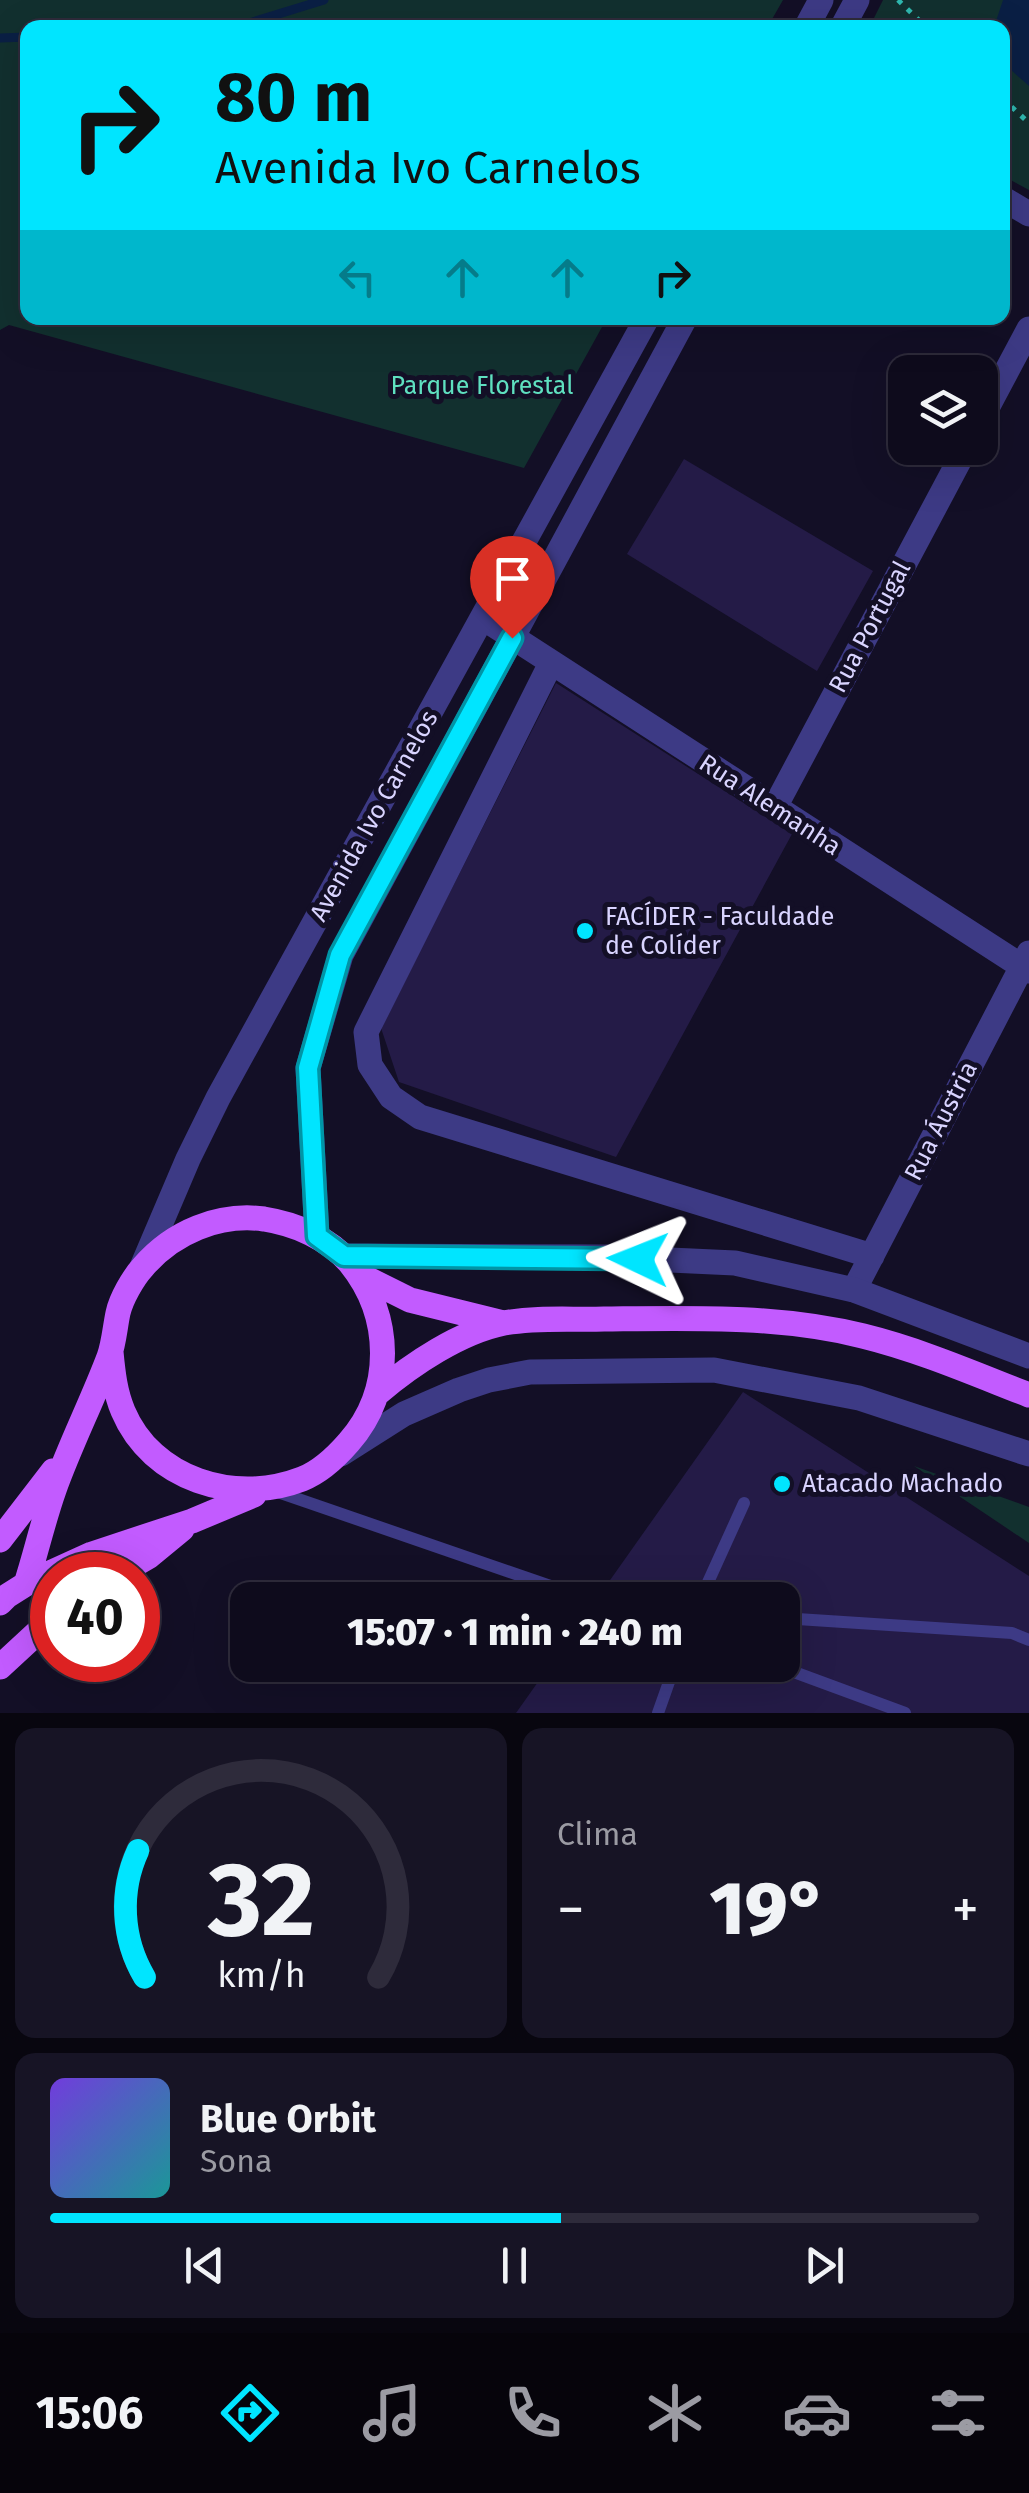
<!DOCTYPE html>
<html lang="pt">
<head>
<meta charset="utf-8">
<style>
	:root { --surface:#0e0b1c; --page:#171425; --text:#f1f3f6; --muted:#9b9ba3; --line:#2e2b3b; --accent:#00e5ff }
	body { margin:0; font-family:"Fira Sans",sans-serif; background:var(--page); color:var(--text); height:100vh; display:flex; flex-direction:column; font-size:38px; white-space:nowrap }
	* { box-sizing:border-box; margin:0 }
	p { font-size:32px; color:var(--muted) }
	.icon { flex:none; width:55px; height:55px; fill:none; stroke:currentColor; stroke-width:2; stroke-linecap:round; stroke-linejoin:round }
	.map { position:relative; height:1713px; overflow:hidden }
	.drawer { display:flex; flex-direction:column; gap:15px; padding:15px; background:#08060f; flex:1 }
	.drawer>* { flex:none }
	.banner { position:absolute; left:20px; top:20px; width:990px; height:305px; border-radius:20px; box-shadow:0 10px 40px #0002,0 0 0 2px var(--line); background:#00e5ff; color:#111; overflow:hidden }
	.controls { position:absolute; left:888px; top:355px; display:grid; gap:20px }
	.controls a { display:grid; place-items:center; width:110px; height:110px; border-radius:20px; background:var(--surface); box-shadow:0 10px 40px #0002,0 0 0 2px var(--line); font-size:50px }
	.speed { position:absolute; left:30px; top:1552px; display:flex; gap:20px; font-size:50px; font-weight:700; text-align:center }
	.speed>* { display:grid; place-content:center; width:130px; height:130px; border-radius:50%; background:var(--surface); box-shadow:0 10px 40px #0002,0 0 0 2px var(--line); line-height:1 }
	.speed .limit { border:15px solid #d22; background:#fff; color:#111 }
	.pin { position:absolute; display:grid; place-items:center; width:85px; height:85px; color:#fff; margin:-102px -42px; border-radius:50% 50% 50% 0; rotate:-45deg; box-shadow:0 0 10px #0007 }
	.pin .icon { rotate:45deg }
	.me { position:absolute; width:110px; margin:-55px; rotate:272deg; stroke-linejoin:round; filter:drop-shadow(0 0 8px #0008) }
	.turn { display:flex; align-items:center; gap:35px; height:210px; padding:0 30px; font-size:45px }
	.turn .icon { width:130px; height:130px; stroke-width:2.5 }
	.turn b { display:block; font-size:70px; line-height:85px }
	.lanes { display:flex; align-items:center; height:95px; padding:0 30px; background:#0003; justify-content:center; gap:50px; direction:ltr }
	.lanes .off { opacity:.35 }
	.big { font-size:75px; font-weight:800; line-height:1.1 }
	.drawer .widget { flex:1; display:flex; flex-direction:column; justify-content:center; gap:15px; min-width:0; padding:0 35px; border-radius:20px; background:var(--page) }
	.drawer .dial { align-items:center; gap:0 }
	.dial svg { height:260px; overflow:visible; fill:none; stroke:var(--line); stroke-width:7; stroke-linecap:round; text-anchor:middle }
	.dial text { fill:var(--text); stroke:none }
	.song { display:flex; align-items:center; gap:30px }
	.cover { width:120px; height:120px; border-radius:15px; background:linear-gradient(135deg,hsl(260 70% 55%),hsl(180 70% 35%)) }
	.played { height:10px; border-radius:5px; background:linear-gradient(90deg,var(--accent) 55%,var(--line) 55%) }
	.keys { display:flex; justify-content:space-around; direction:ltr }
	.heat { display:flex; justify-content:space-between; align-items:center; font-size:55px; direction:ltr }
	.drawer .tiles { flex:1; display:grid; gap:15px; grid-template-columns:1fr 1fr }
	.widget:last-child { grid-column:span 2 }
	.trip { position:absolute; left:230px; top:1582px; width:570px; height:100px; border-radius:20px; background:var(--surface); box-shadow:0 10px 40px #0002,0 0 0 2px var(--line); font-weight:800; line-height:100px; text-align:center }
	.dock { display:flex; height:160px; justify-content:space-around; align-items:center; background:#06040b; color:var(--muted) }
	.dock .icon { width:70px; height:70px }
	.dock .selected { color:var(--accent) }
	.dock b { font-size:45px; color:var(--text) }
	.map>svg:first-child { display:block }
</style>
</head>
<body>
<div class="map">
<svg width="1029" height="1713" viewBox="0 0 1029 1713">
	<rect width="100%" height="100%" fill="#130f26"/>
	<!-- green -->
	<path fill="#12302f" d="M0,0H783L767,28H28V318H607L524,468L9,325L0,330Z
		M883,0H1029V190L1003,176L1002,28H869Z
		M914,1466L1029,1507V1543Z"/>
	<!-- water -->
	<path fill="#0a1f44" d="M1003,0H1029V86C1001,61 1002,66 1002,28L994,27Z"/>
	<g fill="none" stroke-linecap="round" stroke-linejoin="round">
		<!-- stream -->
		<path stroke="#0a1f44" stroke-width="9" d="M233,28L324,0
			M0,38L28,37"/>
	</g>
	<!-- building -->
	<path fill="#241b47" d="M684,459L873,571L817,671L627,554Z
		M556,683L792,834L616,1157L399,1082L381,1028Z
		M743,1392L1029,1576V1713H516L550,1665H782V1600H596Z"/>
	<g fill="none" stroke-linecap="round" stroke-linejoin="round">
		<!-- path -->
		<path stroke="#2fb8b0" stroke-width="5" stroke-dasharray="5 8" stroke-linecap="butt" d="M898,0L927,28
			M1002,98L1029,123"/>
		<!-- service -->
		<path stroke="#3d3a85" stroke-width="12" d="M272,1490L591,1600
			M700,1600L744,1503
			M782,1618L1012,1633L1029,1640
			M775,1665L905,1713
			M658,1713L675,1665"/>
		<!-- minor -->
		<path stroke="#3d3a85" stroke-width="25" d="M1002,198L1029,214
			M980,421L1029,329
			M483,618L1029,971
			M551,663L366,1032L370,1065L391,1097L420,1117L872,1256
			M775,807L966,448
			M854,1290L1029,953"/>
		<!-- tertiary -->
		<path stroke="#3d3a85" stroke-width="25" d="M806,28L821,0
			M842,28L857,0
			M317,1236L308,1068L341,955L685,318
			M344,1256L605,1257L735,1263L854,1290L1029,1356
			M142,1267L188,1159L218,1098L647,318
			M341,1454L404,1414L459,1390L489,1380L530,1372L714,1370L859,1398L1029,1454"/>
		<!-- primary -->
		<path stroke="#c25bff" stroke-width="25" d="M358,1274L410,1300L503,1323
			M378,1393C412,1364 460,1332 504,1323C536,1317 572,1320 604,1319C689,1318 779,1315 863,1336C920,1350 975,1374 1029,1395
			M0,1540L53,1471
			M117,1575L148,1557L182,1529
			M26,1584C36,1553 43,1521 54,1490C70,1445 92,1402 109,1357C114,1343 115,1327 118,1313C121,1299 133,1278 143,1267C173,1232 219,1213 264,1219C296,1224 328,1238 350,1263C393,1316 394,1391 349,1442C336,1457 320,1472 302,1479C235,1505 152,1480 123,1411C115,1392 113,1373 111,1352
			M0,1603L7,1596L26,1584L92,1554L192,1521L254,1495
			M0,1667L52,1619"/>
	</g>
	<g fill="none" stroke-linecap="round" stroke-linejoin="round">
		<!-- route casing -->
		<g stroke="#0095a6" stroke-width="25">
			<path id="route" d="M512,638L340,955L308,1068L317,1236L344,1256L638,1259"/>
		</g>
		<!-- route -->
		<use href="#route" stroke="#00e5ff" stroke-width="18"/>
	</g>
	<!-- markers -->
	<g fill="#00e5ff" stroke="#130f26" stroke-width="4">
		<circle cx="585" cy="931" r="10"/>
		<circle cx="782" cy="1484" r="10"/>
	</g>
	<g text-anchor="middle" dominant-baseline="central" stroke-width="10" stroke-linejoin="round" paint-order="stroke">
		<!-- park labels -->
		<g font-size="25" fill="#5fe0c0" stroke="#130f26">
			<text x="482" y="386">Parque Florestal</text>
		</g>
		<!-- street labels -->
		<g font-size="25" fill="#d9d4ff" stroke="#130f26">
			<text transform="translate(870 627) rotate(-62)">Rua Portugal</text>
			<text transform="translate(770 805) rotate(33)">Rua Alemanha</text>
			<text transform="translate(374 816) rotate(-61)">Avenida Ivo Carnelos</text>
			<text transform="translate(941 1121) rotate(-63)">Rua Áustria</text>
		</g>
		<!-- poi labels -->
		<g font-size="25" fill="#d9d4ff" stroke="#130f26" text-anchor="start">
			<text x="605" y="917">FACÍDER - Faculdade<tspan x="605" dy="29">de Colíder</tspan></text>
			<text x="802" y="1484">Atacado Machado</text>
		</g>
	</g>
</svg>
<div class="controls">
<a><svg class="icon" aria-label="layers" viewBox="0 0 24 24"><path d="M12 4l9 5-9 5-9-5zM3 14l9 5 9-5"/></svg></a>
</div>
<div class="speed"><div class="limit">40</div></div>
<div class="pin" style="left:512px;top:638px;background:#d93025"><svg class="icon" aria-label="arrive" viewBox="0 0 24 24"><path d="M6 21V4h12l-3 4 3 4H6"/></svg></div>
<svg class="me" style="left:638px;top:1259px" viewBox="-20 -20 40 40"><path d="M0-17L14 15 0 8-14 15z" fill="#00e5ff" stroke="#fff" stroke-width="4"/></svg>
<div class="trip">15:07 · 1 min · 240 m</div>
<div class="banner">
<div class="turn"><svg class="icon" aria-label="right" viewBox="0 0 24 24"><path d="M7 20v-9h11M14 6l5 5-5 5"/></svg><div><b>80 m</b>Avenida Ivo Carnelos</div></div>
<div class="lanes"><svg class="icon off" aria-label="left" viewBox="0 0 24 24"><path d="M17 20v-9H6M10 6l-5 5 5 5"/></svg><svg class="icon off" aria-label="ahead" viewBox="0 0 24 24"><path d="M12 20V5M6 11l6-6 6 6"/></svg><svg class="icon off" aria-label="ahead" viewBox="0 0 24 24"><path d="M12 20V5M6 11l6-6 6 6"/></svg><svg class="icon" aria-label="right" viewBox="0 0 24 24"><path d="M7 20v-9h11M14 6l5 5-5 5"/></svg></div>
</div>
</div>
<section class="drawer">
<div class="tiles">
<div class="widget dial"><svg viewBox="0 0 100 80">
<path d="M14 69A42 42 0 1 1 86 69"/>
<path d="M14 69A42 42 0 0 1 12 30" stroke="#00e5ff"/>
<text x="50" y="56" font-size="32" font-weight="700">32</text>
<text x="50" y="72" font-size="11">km/h</text>
</svg></div>
<div class="widget"><p>Clima</p>
<div class="heat"><a>−</a><b class="big">19°</b><a>+</a></div>
</div>
<div class="widget">
<div class="song"><i class="cover"></i><div><b>Blue Orbit</b><p>Sona</p></div></div>
<div class="played"></div>
<div class="keys"><svg class="icon" aria-label="previous" viewBox="0 0 24 24"><path d="M18 5L8 12l10 7zM5 5v14"/></svg><svg class="icon" aria-label="pause" viewBox="0 0 24 24"><path d="M8 5v14M16 5v14"/></svg><svg class="icon" aria-label="next" viewBox="0 0 24 24"><path d="M6 5l10 7-10 7zM19 5v14"/></svg></div>
</div>
</div>
</section>
<nav class="dock">
<b>15:06</b>
<svg class="icon selected" aria-label="directions" viewBox="0 0 24 24"><path d="M12 3l9 9-9 9-9-9zM9 14v-3h6M13 9l2 2-2 2"/></svg>
<svg class="icon" aria-label="music" viewBox="0 0 24 24"><path d="M9 18V5l10-2v13"/><circle cx="6" cy="18" r="3"/><circle cx="16" cy="16" r="3"/></svg>
<svg class="icon" aria-label="phone" viewBox="0 0 24 24"><path d="M5 4h4l2 5-3 2q2 4 5 5l2-3 5 2v4C11 20 4 13 5 4z"/></svg>
<svg class="icon" aria-label="climate" viewBox="0 0 24 24"><path d="M12 3v18M4 7l16 10M4 17L20 7"/></svg>
<svg class="icon" aria-label="car" viewBox="0 0 24 24"><path d="M5 17H2v-5l4-1 3-4h7l3 4 3 1v5h-3M9 17h6M6 11h13"/><circle cx="7" cy="17" r="2"/><circle cx="17" cy="17" r="2"/></svg>
<svg class="icon" aria-label="filters" viewBox="0 0 24 24"><path d="M4 7h16M4 17h16"/><circle cx="9" cy="7" r="2"/><circle cx="15" cy="17" r="2"/></svg>
</nav>
</body>
</html>
